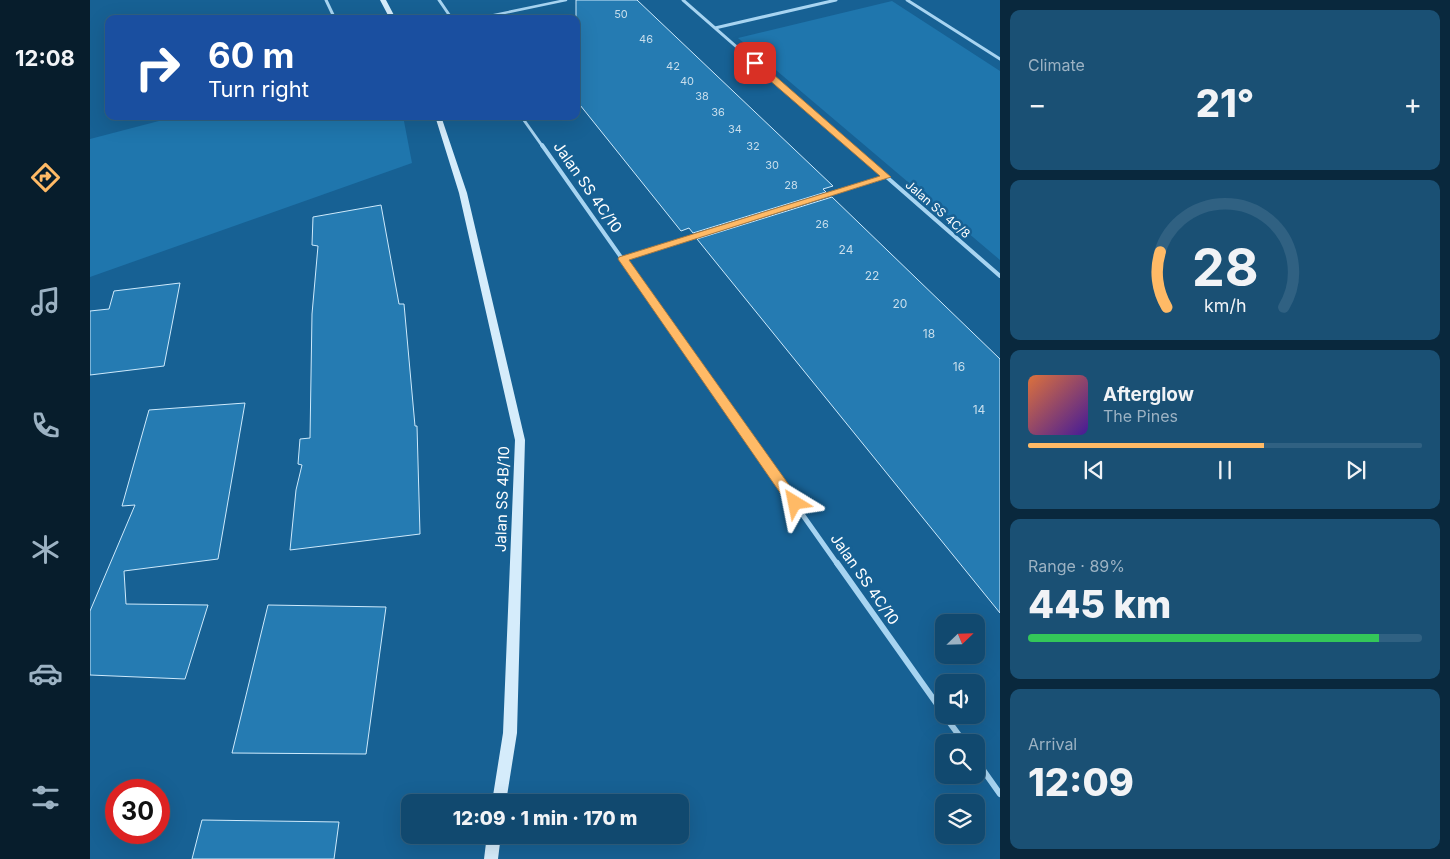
<!DOCTYPE html>
<html lang="en">
<head>
<meta charset="utf-8">
<style>
	:root { --surface:#11496f; --page:#1a5074; --text:#f1f3f6; --muted:#9cb2c3; --line:#306182; --accent:#ffba66 }
	body { margin:0; font-family:Inter,sans-serif; background:var(--page); color:var(--text); height:100vh; display:flex; flex-direction:column; font-size:19px; white-space:nowrap }
	* { box-sizing:border-box; margin:0 }
	p { font-size:16px; color:var(--muted) }
	.icon { flex:none; width:28px; height:28px; fill:none; stroke:currentColor; stroke-width:2; stroke-linecap:round; stroke-linejoin:round }
	.map { position:relative; flex:1; overflow:hidden }
	.details { display:flex; flex-direction:column; gap:10px; padding:10px; background:#09283d; width:450px }
	.details>* { flex:none }
	.top-card { position:absolute; left:15px; top:15px; width:475px; height:105px; border-radius:10px; box-shadow:0 5px 20px #0002,0 0 0 1px var(--line); background:#1a4fa0; color:#fff; overflow:hidden }
	.needle { width:32px; rotate:67deg }
	.controls { position:absolute; left:845px; top:614px; display:grid; gap:10px }
	.controls a { display:grid; place-items:center; width:50px; height:50px; border-radius:10px; background:var(--surface); box-shadow:0 5px 20px #0002,0 0 0 1px var(--line); font-size:25px }
	.speed { position:absolute; left:15px; top:779px; display:flex; gap:10px; font-size:25px; font-weight:700; text-align:center }
	.speed>* { display:grid; place-content:center; width:65px; height:65px; border-radius:50%; background:var(--surface); box-shadow:0 5px 20px #0002,0 0 0 1px var(--line); line-height:1 }
	.speed .limit { border:8px solid #d22; background:#fff; color:#111 }
	.pin { position:absolute; display:grid; place-items:center; width:42px; height:42px; color:#fff; margin:-21px; border-radius:10px; box-shadow:0 2px 8px #0006 }
	.me { position:absolute; width:55px; margin:-28px; rotate:325deg; stroke-linejoin:round; filter:drop-shadow(0 0 4px #0008) }
	.turn { display:flex; align-items:center; gap:18px; height:105px; padding:0 20px; font-size:22px }
	.turn .icon { width:65px; height:65px; stroke-width:2.5 }
	.turn b { display:block; font-size:35px; line-height:42px }
	.big { font-size:38px; font-weight:800; line-height:1.1 }
	.details .card { flex:1; display:flex; flex-direction:column; justify-content:center; gap:8px; min-width:0; padding:0 18px; border-radius:10px; background:var(--page) }
	.details .dial { align-items:center; gap:0 }
	.dial svg { height:130px; overflow:visible; fill:none; stroke:var(--line); stroke-width:7; stroke-linecap:round; text-anchor:middle }
	.dial text { fill:var(--text); stroke:none }
	.song { display:flex; align-items:center; gap:15px }
	.cover { width:60px; height:60px; border-radius:8px; background:linear-gradient(135deg,hsl(20 70% 55%),hsl(260 70% 35%)) }
	.played { height:5px; border-radius:2px; background:linear-gradient(90deg,var(--accent) 60%,var(--line) 60%) }
	.keys { display:flex; justify-content:space-around; direction:ltr }
	.heat { display:flex; justify-content:space-between; align-items:center; font-size:28px; direction:ltr }
	.charge { height:8px; border-radius:4px; background:linear-gradient(90deg,#34c759 89%,var(--line) 0) }
	.trip { position:absolute; left:311px; top:794px; width:288px; height:50px; border-radius:10px; background:var(--surface); box-shadow:0 5px 20px #0002,0 0 0 1px var(--line); font-weight:800; line-height:50px; text-align:center }
	main { display:flex; flex:1; min-height:0 }
	.tabs { display:flex; flex-direction:column; width:90px; justify-content:space-around; align-items:center; background:#071d2c; color:var(--muted) }
	.tabs .icon { width:35px; height:35px }
	.tabs .current { color:var(--accent) }
	.tabs b { font-size:22px; color:var(--text) }
	.map>svg:first-child { display:block }
</style>
</head>
<body>
<main>
<nav class="tabs">
<b>12:08</b>
<svg class="icon current" aria-label="directions" viewBox="0 0 24 24"><path d="M12 3l9 9-9 9-9-9zM9 14v-3h6M13 9l2 2-2 2"/></svg>
<svg class="icon" aria-label="music" viewBox="0 0 24 24"><path d="M9 18V5l10-2v13"/><circle cx="6" cy="18" r="3"/><circle cx="16" cy="16" r="3"/></svg>
<svg class="icon" aria-label="phone" viewBox="0 0 24 24"><path d="M5 4h4l2 5-3 2q2 4 5 5l2-3 5 2v4C11 20 4 13 5 4z"/></svg>
<svg class="icon" aria-label="climate" viewBox="0 0 24 24"><path d="M12 3v18M4 7l16 10M4 17L20 7"/></svg>
<svg class="icon" aria-label="car" viewBox="0 0 24 24"><path d="M5 17H2v-5l4-1 3-4h7l3 4 3 1v5h-3M9 17h6M6 11h13"/><circle cx="7" cy="17" r="2"/><circle cx="17" cy="17" r="2"/></svg>
<svg class="icon" aria-label="filters" viewBox="0 0 24 24"><path d="M4 7h16M4 17h16"/><circle cx="9" cy="7" r="2"/><circle cx="15" cy="17" r="2"/></svg>
</nav>
<div class="map">
<svg width="910" height="859" viewBox="0 0 910 859">
	<rect width="100%" height="100%" fill="#176194"/>
	<!-- green -->
	<path fill="#1f76ad" d="M802,1L910,71V260L648,38Z
		M88,116H313L322,163L0,277V139Z"/>
	<!-- building -->
	<path fill="#257bb2" stroke="#ceeafc" d="M486,0H547L743,186L733,189L736,192L603,233L599,228L591,231L486,100Z
		M742,197L910,359V613L607,239Z
		M291,205L309,304H314L325,426H327L330,534L200,550L206,490L212,465L208,464L210,439L220,438L222,314L228,246L222,245L223,217Z
		M90,283L74,366L0,375V311L19,309L24,291Z
		M155,403L128,559L34,571L36,604L118,605L95,679L0,675V611L45,505L32,506L59,410Z
		M178,605L296,607L276,754L142,753Z
		M112,820L249,822L244,859H102Z"/>
	<g fill="none" stroke-linecap="round" stroke-linejoin="round">
		<!-- lane-far1 -->
		<path stroke="#a7d4f1" stroke-width="2.5" d="M385,19L476,0"/>
		<!-- lane -->
		<path stroke="#a7d4f1" stroke-width="3" d="M532,259L796,177"/>
		<!-- street-far3 -->
		<path stroke="#a7d4f1" stroke-width="3" d="M236,0L245,19
			M349,0L362,19
			M593,0L761,147
			M817,0L910,59
			M625,28L746,0
			M431,116L453,147"/>
		<!-- street-far2 -->
		<path stroke="#a7d4f1" stroke-width="4" d="M452,145L583,331
			M760,145L910,276"/>
		<!-- street-far1 -->
		<path stroke="#a7d4f1" stroke-width="5" d="M582,330L748,565"/>
		<!-- street -->
		<path stroke="#a7d4f1" stroke-width="6" d="M747,563L854,714
			M854,715L874,742
			M886,760L910,794"/>
		<!-- secondary -->
		<path fill="#d5ecfb" fill-rule="evenodd" d="M290,0H296L306,19H300Z
			M345,116H351L377,193L435,440L427,733L416,802H402L413,733L425,440L369,193Z
			M397,835H411L408,859H394Z"/>
	</g>
	<!-- route -->
	<path fill="#ffba66" stroke="#a67942" d="M662,61H668L801,177L539,260L709,499L711,503L705,508L700,507L528,259L529,257L790,176L662,65Z"/>
	<g text-anchor="middle" dominant-baseline="central" stroke-width="5" stroke-linejoin="round" paint-order="stroke">
		<!-- far-number labels -->
		<g font-size="11" fill="#c8deec">
			<text x="531" y="14">50</text>
			<text x="556" y="39">46</text>
			<text x="583" y="66">42</text>
			<text x="597" y="81">40</text>
			<text x="612" y="96">38</text>
			<text x="628" y="112">36</text>
			<text x="645" y="129">34</text>
			<text x="663" y="146">32</text>
			<text x="682" y="165">30</text>
			<text x="701" y="185">28</text>
			<text x="732" y="224">26</text>
		</g>
		<!-- far-street labels -->
		<g font-size="12" fill="#fff" stroke="#176194">
			<text transform="translate(848 209) rotate(41)">Jalan SS 4C/8</text>
		</g>
		<!-- number labels -->
		<g font-size="12" fill="#c8deec">
			<text x="756" y="249">24</text>
			<text x="782" y="275">22</text>
			<text x="810" y="303">20</text>
			<text x="839" y="333">18</text>
			<text x="869" y="366">16</text>
			<text x="889" y="409">14</text>
		</g>
		<!-- street labels -->
		<g font-size="15" fill="#fff" stroke="#176194">
			<text transform="translate(498 187) rotate(55)">Jalan SS 4C/10</text>
			<text transform="translate(412 499) rotate(-88)">Jalan SS 4B/10</text>
			<text transform="translate(775 579) rotate(55)">Jalan SS 4C/10</text>
		</g>
	</g>
</svg>
<div class="controls">
<a><svg class="needle" viewBox="-14 -14 28 28"><path d="M0-13l5 13h-10z" fill="#e53935"/><path d="M0 13l5-13h-10z" fill="#9cb2c3"/></svg></a>
<a><svg class="icon" aria-label="sound" viewBox="0 0 24 24"><path d="M4 9h4l5-4v14l-5-4H4zM17 9q2 3 0 6"/></svg></a>
<a><svg class="icon" aria-label="search" viewBox="0 0 24 24"><circle cx="10" cy="10" r="6"/><path d="M15 15l6 6"/></svg></a>
<a><svg class="icon" aria-label="layers" viewBox="0 0 24 24"><path d="M12 4l9 5-9 5-9-5zM3 14l9 5 9-5"/></svg></a>
</div>
<div class="speed"><div class="limit">30</div></div>
<div class="pin" style="left:665px;top:63px;background:#d93025"><svg class="icon" aria-label="arrive" viewBox="0 0 24 24"><path d="M6 21V4h12l-3 4 3 4H6"/></svg></div>
<svg class="me" style="left:705px;top:503px" viewBox="-20 -20 40 40"><path d="M0-17L14 15 0 8-14 15z" fill="#ffba66" stroke="#fff" stroke-width="4"/></svg>
<div class="trip">12:09 · 1 min · 170 m</div>
<div class="top-card">
<div class="turn"><svg class="icon" aria-label="right" viewBox="0 0 24 24"><path d="M7 20v-9h11M14 6l5 5-5 5"/></svg><div><b>60 m</b>Turn right</div></div>
</div>
</div>
<section class="details">
<div class="card"><p>Climate</p>
<div class="heat"><a>−</a><b class="big">21°</b><a>+</a></div>
</div>
<div class="card dial"><svg viewBox="0 0 100 80">
<path d="M14 69A42 42 0 1 1 86 69"/>
<path d="M14 69A42 42 0 0 1 10 35" stroke="#ffba66"/>
<text x="50" y="56" font-size="32" font-weight="700">28</text>
<text x="50" y="72" font-size="11">km/h</text>
</svg></div>
<div class="card">
<div class="song"><i class="cover"></i><div><b>Afterglow</b><p>The Pines</p></div></div>
<div class="played"></div>
<div class="keys"><svg class="icon" aria-label="previous" viewBox="0 0 24 24"><path d="M18 5L8 12l10 7zM5 5v14"/></svg><svg class="icon" aria-label="pause" viewBox="0 0 24 24"><path d="M8 5v14M16 5v14"/></svg><svg class="icon" aria-label="next" viewBox="0 0 24 24"><path d="M6 5l10 7-10 7zM19 5v14"/></svg></div>
</div>
<div class="card"><p>Range · 89%</p><b class="big">445 km</b><div class="charge"></div></div>
<div class="card"><p>Arrival</p><b class="big">12:09</b></div>
</section>
</main>
</body>
</html>
